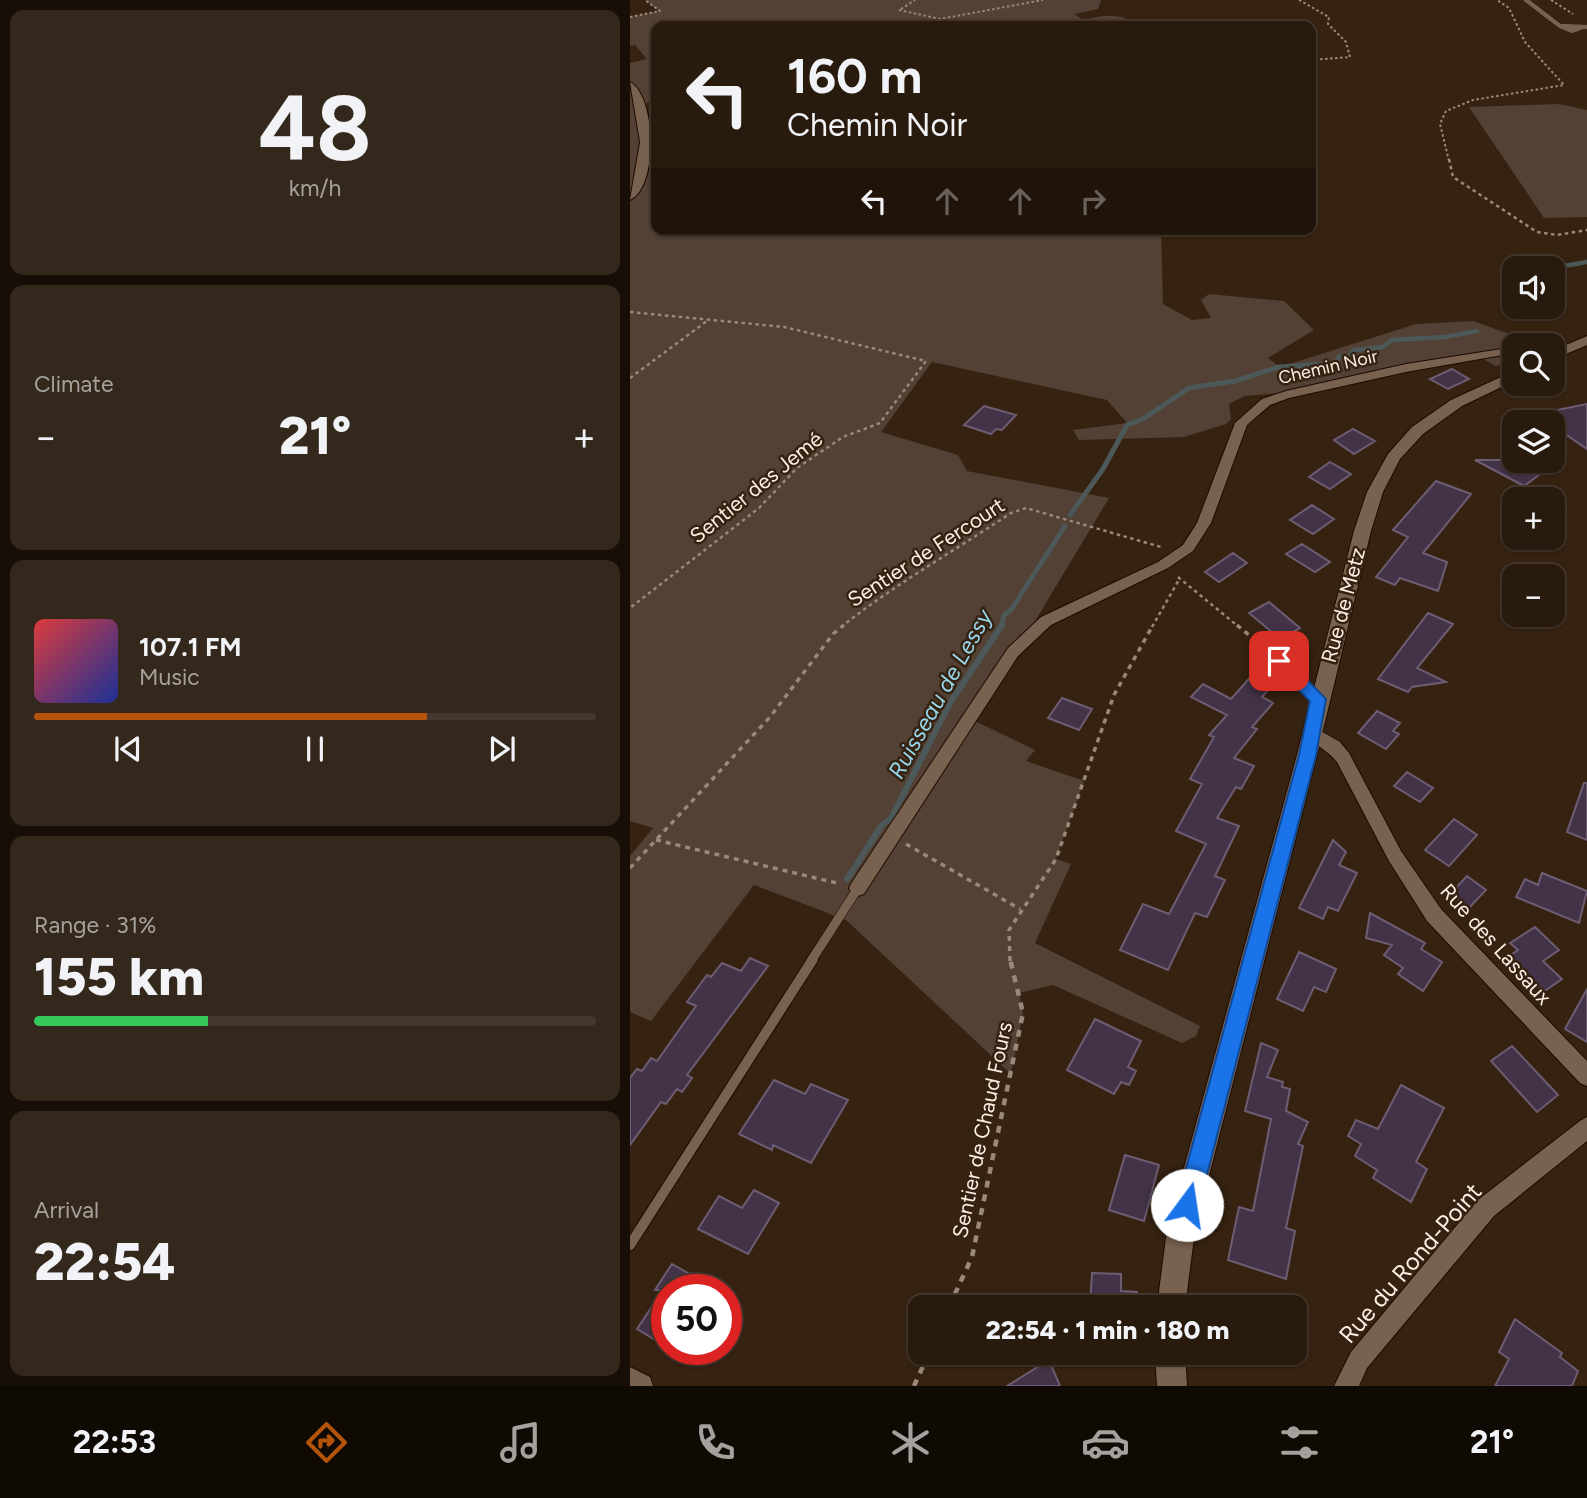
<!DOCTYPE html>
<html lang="en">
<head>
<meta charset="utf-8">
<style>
	:root { --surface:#281a0d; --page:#34271b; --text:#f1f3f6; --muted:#a5a19d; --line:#44382e; --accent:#b45309 }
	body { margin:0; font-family:Figtree,sans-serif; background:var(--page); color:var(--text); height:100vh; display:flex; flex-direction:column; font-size:26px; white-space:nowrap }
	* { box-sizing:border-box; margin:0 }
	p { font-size:23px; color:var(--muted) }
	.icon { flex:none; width:38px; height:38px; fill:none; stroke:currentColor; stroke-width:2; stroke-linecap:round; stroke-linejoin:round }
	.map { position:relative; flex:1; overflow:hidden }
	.side { display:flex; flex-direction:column; gap:10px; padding:10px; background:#160e07; width:630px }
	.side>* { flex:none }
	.hud { position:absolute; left:21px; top:21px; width:665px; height:214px; border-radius:14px; box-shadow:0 2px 5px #0004,0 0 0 2px var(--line); background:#281a0d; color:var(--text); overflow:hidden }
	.buttons { position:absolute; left:872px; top:256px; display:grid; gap:14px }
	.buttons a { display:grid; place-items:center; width:63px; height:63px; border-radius:14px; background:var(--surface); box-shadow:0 2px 5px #0004,0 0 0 2px var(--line); font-size:35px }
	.speed { position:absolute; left:21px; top:1274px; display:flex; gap:14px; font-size:35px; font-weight:700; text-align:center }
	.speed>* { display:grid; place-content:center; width:91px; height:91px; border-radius:50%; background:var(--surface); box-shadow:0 2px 5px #0004,0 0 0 2px var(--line); line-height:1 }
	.speed .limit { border:10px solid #d22; background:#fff; color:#111 }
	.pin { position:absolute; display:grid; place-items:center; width:60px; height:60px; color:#fff; margin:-30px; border-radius:14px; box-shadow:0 4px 10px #0006 }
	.me { position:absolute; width:77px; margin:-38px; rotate:14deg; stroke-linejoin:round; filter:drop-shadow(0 0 5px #0008) }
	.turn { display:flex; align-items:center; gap:24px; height:147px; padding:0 21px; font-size:32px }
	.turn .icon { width:91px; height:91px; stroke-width:2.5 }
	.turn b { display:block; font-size:49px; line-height:60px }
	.lanes { display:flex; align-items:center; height:66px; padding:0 21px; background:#0003; justify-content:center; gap:35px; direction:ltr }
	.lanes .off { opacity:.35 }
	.big { font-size:52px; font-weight:800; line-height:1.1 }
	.side .card { flex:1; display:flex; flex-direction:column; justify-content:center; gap:10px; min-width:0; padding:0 24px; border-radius:14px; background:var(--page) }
	.side .dial { align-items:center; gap:0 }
	.dial b { font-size:91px; line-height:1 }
	.song { display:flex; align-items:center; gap:21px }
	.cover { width:84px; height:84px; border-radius:10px; background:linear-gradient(135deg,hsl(0 70% 55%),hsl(230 70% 35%)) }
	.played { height:7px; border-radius:4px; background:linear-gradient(90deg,var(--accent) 70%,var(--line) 70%) }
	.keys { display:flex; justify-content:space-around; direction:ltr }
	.heat { display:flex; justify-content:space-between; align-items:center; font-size:38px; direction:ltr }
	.charge { height:10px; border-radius:5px; background:linear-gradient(90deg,#34c759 31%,var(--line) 0) }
	.trip { position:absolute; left:278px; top:1295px; width:399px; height:70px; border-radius:14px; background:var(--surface); box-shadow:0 2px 5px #0004,0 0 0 2px var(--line); font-weight:800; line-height:70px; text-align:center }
	.tab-bar { display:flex; height:112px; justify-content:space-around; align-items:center; background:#100a05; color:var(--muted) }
	.tab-bar .icon { width:49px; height:49px }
	.tab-bar .selected { color:var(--accent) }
	.tab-bar b { font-size:32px; color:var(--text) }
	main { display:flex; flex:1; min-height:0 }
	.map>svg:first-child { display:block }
</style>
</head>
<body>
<main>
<section class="side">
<div class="card dial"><b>48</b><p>km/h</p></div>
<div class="card"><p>Climate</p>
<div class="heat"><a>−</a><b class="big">21°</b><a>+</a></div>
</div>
<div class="card">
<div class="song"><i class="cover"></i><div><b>107.1 FM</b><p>Music</p></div></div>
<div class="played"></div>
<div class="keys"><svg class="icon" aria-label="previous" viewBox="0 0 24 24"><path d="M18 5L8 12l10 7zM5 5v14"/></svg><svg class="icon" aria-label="pause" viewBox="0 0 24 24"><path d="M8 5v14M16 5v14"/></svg><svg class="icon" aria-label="next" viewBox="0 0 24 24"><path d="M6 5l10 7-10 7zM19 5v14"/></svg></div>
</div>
<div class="card"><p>Range · 31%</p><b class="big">155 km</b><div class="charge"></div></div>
<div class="card"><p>Arrival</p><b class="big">22:54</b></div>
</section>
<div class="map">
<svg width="957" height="1386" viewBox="0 0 957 1386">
	<rect width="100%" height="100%" fill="#362211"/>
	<!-- green -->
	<path fill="#524134" d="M15,0H471L468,9L445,14L453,20C477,14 490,13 511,26H26V101L16,103L19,120L26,119V229H531L533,304L562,320L581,318L571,300L579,294L654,301L684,330L638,358L650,367L786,324L843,321L885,336L884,361L866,366L842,353L651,393L615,396L599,404L601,419L596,424L554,437L449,440L443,430L497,423L477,400L302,362L251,432L328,455L337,471L479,498L345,721L405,750L396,761L454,781L426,859L441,864L405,943L570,1026L566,1036L552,1043L423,985L389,993L393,1013L381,1074L216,920L124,885L21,1021L0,1012V856L23,828L0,821V63L17,59L5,45L0,46V17L29,11Z
		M929,104L957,110V217L914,218L839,107Z"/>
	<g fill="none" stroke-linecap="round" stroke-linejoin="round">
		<!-- stream-far2 -->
		<path stroke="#4d5859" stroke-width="4.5" d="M922,268L957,262
			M674,366L694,365L708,360V357L719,356L724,350L753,347L762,340L815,337L847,331"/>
		<!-- stream-far1 -->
		<path stroke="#4d5859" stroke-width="5" d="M440,515L473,469L497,425L513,419L559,388L605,381L649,367L696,364
			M372,627L374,615L381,610L435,526"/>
		<!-- stream -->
		<path stroke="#4d5859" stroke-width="6" d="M217,879L252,825L261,818L321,701L372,625"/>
	</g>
	<!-- building -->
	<path fill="#433348" stroke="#6e5c73" stroke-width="2" d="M822,369L839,379L818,389L800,379Z
		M957,404V449L922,425V411Z
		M354,406L386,415L372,430L366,429L361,434L334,425Z
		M723,429L745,441L724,454L704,440Z
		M883,457L884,460H891L913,472L894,486L845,460H878Z
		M700,462L721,474L700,489L679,477Z
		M806,481L841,494L793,553L817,562L808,591L770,578L765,585L746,577L778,537L763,530Z
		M682,505L704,519L683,534L660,520Z
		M672,544L700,562L685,572L656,554Z
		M603,553L617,563L589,582L575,572Z
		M639,602L670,628L650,639L619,613Z
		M798,613L823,624L787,668L816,682L782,687L778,692L748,679Z
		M624,673L644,683L632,697L643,703L622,727L627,729L604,758L624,766L611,789L606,787L587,818L609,826L585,876L595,880L577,917L565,913L538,970L490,950L513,904L539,914L576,844L546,831L572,784L560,779L584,737L579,735L597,715L561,697L573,684L601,699Z
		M432,698L462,709L449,730L418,718Z
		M747,711L770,723L763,731L769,734L756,749L728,733Z
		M777,772L803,788L790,802L764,786Z
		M954,783H957V840L937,832Z
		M824,819L847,835L819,866L795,850Z
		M703,840L716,852L709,865L727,873L708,911L698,907L693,919L669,908Z
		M912,873L957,891L949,923L886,897L895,879L908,885Z
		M837,876L856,890L839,908L820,894Z
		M740,913L795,943L791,949L812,962L793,991L768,974L773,968L754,955L762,945L736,938Z
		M905,927L929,950L913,961L932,979L913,992L878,957L888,950L880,943Z
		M669,952L706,969L696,992L684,987L673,1011L647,999Z
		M120,958L138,966L57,1075L62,1078L52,1092L47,1089L36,1104L31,1102L0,1145V1078L7,1069L12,1071L21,1058L27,1061L66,1006L57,1002L77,975L81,977L92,963L111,971Z
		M957,989V1042L935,1029Z
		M465,1019L511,1041L498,1067L506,1071L499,1085L491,1082L484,1094L437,1070Z
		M631,1043L648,1050L637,1077L653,1082L652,1087L660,1089L656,1111L678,1122L668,1144L673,1146L656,1228L665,1231L656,1279L598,1260L609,1207L623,1211L641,1119L615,1111Z
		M882,1046L928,1095L907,1112L861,1061Z
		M144,1080L175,1094L181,1084L218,1100L181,1163L143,1145L142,1150L109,1134Z
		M771,1085L814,1108L786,1162L797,1169L781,1202L743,1178L747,1170L725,1156L731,1144L718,1136L726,1120L748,1129Z
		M495,1155L529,1165L514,1221L479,1210Z
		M124,1190L149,1203L118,1254L68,1229L89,1196L112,1208Z
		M42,1264L88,1290H37V1347L7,1329L33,1290H25Z
		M462,1273L491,1274V1291L507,1292V1307H460Z
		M885,1319L932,1353L930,1357L948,1371L942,1386H865L879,1359L869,1352Z
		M419,1360L430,1386H377Z"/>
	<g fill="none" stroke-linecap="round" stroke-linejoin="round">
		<!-- service-far2 casing -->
		<g stroke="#1d0a00" stroke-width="5">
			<path id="service-far2" d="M896,0L930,26
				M953,27L942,31L930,26L957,27"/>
		</g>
		<!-- service-far1 casing -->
		<g stroke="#1d0a00" stroke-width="10">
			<path id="service-far1" d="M649,661L688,699
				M181,961L228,888"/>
		</g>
		<!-- service casing -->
		<g stroke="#1d0a00" stroke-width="12">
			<path id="service" d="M0,1245L183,959"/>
		</g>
		<!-- minor casing -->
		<g stroke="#1d0a00" stroke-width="2">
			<path id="minor" d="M884,347V353L776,372L659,398L640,405L617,425L581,523L563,551L538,568L421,625L388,656L234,894L228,896L222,894L219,888L222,882L378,648L411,617L528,562L553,545L567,523L605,423L632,399L656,391L776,364Z
				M682,726L710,742L719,753L771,851L811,909L957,1061V1086L950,1083L797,921L759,861L707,762C698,750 682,744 674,732L676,728Z
				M957,1117V1141L864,1216L737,1368L729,1386H704L721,1352L848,1200L950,1121Z
				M0,1367L20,1377L23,1386H0Z"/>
		</g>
		<!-- tertiary casing -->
		<g stroke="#1d0a00" stroke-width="2">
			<path id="tertiary" d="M0,82C26,96 29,187 0,200L10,142Z"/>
		</g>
		<!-- secondary casing -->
		<g stroke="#1d0a00" stroke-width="2">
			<path id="secondary" d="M957,336V345L922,360V351Z
				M884,371V381L832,406L793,434L770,459L753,492L741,531L687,755L565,1230L555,1307H527L537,1230L667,755L724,531L737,492L758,454L782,427L821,400Z
				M525,1353H555L557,1386H527Z"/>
		</g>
		<!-- path-far3 -->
		<path stroke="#9a887b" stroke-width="2" stroke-dasharray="2.5 2.5" stroke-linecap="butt" d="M669,0L699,17L698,24L716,42L720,57L681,60
			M921,0L943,14
			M271,9L285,0
			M269,10L310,19L413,0
			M0,17L30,11L15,0
			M310,19L319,26
			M819,161L810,124L816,111L843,100L934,85L895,42L879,8L867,0"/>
		<!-- path-far2 -->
		<path stroke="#9a887b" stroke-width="2.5" stroke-dasharray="3.5 3.5" stroke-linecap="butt" d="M819,159L823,177L907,232L927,235L957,230
			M0,312L154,327L296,361L250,423L213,437L167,468L129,508L0,608
			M0,378L77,321
			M548,577L609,627
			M211,627C264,585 324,551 381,513L396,508L531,547
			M522,627L550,578"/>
		<!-- path-far1 -->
		<path stroke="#9a887b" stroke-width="3.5" stroke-dasharray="5 5" stroke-linecap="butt" d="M607,625L639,652
			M26,840L211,884
			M276,844L390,909
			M0,868L140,717L203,634L214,625
			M380,961L379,930L426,859L484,695L523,625"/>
		<!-- path -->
		<path stroke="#9a887b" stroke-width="4.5" stroke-dasharray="7 7" stroke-linecap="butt" d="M319,1307L342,1257L393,1013L380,959
			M284,1386L299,1353"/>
		<!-- service-far2 -->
		<use href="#service-far2" stroke="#79614f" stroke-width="4.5"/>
		<!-- service-far1 -->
		<use href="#service-far1" stroke="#79614f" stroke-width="9"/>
		<!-- service -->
		<use href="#service" stroke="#79614f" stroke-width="10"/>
		<!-- minor -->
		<use href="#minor" fill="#79614f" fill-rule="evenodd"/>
		<!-- tertiary -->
		<use href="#tertiary" fill="#79614f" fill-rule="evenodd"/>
		<!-- secondary -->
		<use href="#secondary" fill="#79614f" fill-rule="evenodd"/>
	</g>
	<!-- route -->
	<path fill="#1a73e8" stroke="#114b97" stroke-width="2" d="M649,655L655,657L696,699L686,755L569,1205L565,1212L557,1216L549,1212L546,1205L669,755L680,701L644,665L641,661Z"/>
	<g text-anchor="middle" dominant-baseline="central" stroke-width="5" stroke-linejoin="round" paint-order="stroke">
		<!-- far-street labels -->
		<g font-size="18" fill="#fdeee4" stroke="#362211">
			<text transform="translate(698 367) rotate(-13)">Chemin Noir</text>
		</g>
		<!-- street labels -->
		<g font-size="21" fill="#fdeee4" stroke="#362211">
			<text transform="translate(126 487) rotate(-39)">Sentier des Jemé</text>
			<text transform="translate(296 552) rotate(-33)">Sentier de Fercourt</text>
			<text transform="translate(713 605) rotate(-75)">Rue de Metz</text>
			<text transform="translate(866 944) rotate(48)">Rue des Lassaux</text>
			<text transform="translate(352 1130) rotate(-78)">Sentier de Chaud Fours</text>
		</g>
		<!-- water labels -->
		<g font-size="23" font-style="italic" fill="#96d7ec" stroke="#362211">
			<text transform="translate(310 694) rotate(-61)">Ruisseau de Lessy</text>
		</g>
		<!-- near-street labels -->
		<g font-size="24" fill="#fdeee4" stroke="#362211">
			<text transform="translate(780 1263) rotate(-49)">Rue du Rond-Point</text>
		</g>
	</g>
</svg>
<div class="buttons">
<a><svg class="icon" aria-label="sound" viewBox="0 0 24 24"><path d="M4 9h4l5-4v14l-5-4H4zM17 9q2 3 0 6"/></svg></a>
<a><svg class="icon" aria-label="search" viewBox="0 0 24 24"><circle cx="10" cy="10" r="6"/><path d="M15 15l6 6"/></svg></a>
<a><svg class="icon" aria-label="layers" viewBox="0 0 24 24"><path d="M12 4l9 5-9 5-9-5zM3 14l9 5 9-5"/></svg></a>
<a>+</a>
<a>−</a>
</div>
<div class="speed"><div class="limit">50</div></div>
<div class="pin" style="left:649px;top:661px;background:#d93025"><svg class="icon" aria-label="arrive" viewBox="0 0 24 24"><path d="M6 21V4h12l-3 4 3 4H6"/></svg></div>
<svg class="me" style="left:557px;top:1205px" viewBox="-20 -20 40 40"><circle r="19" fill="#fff"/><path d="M0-13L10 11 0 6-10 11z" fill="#1a73e8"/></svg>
<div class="trip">22:54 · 1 min · 180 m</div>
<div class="hud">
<div class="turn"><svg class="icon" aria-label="left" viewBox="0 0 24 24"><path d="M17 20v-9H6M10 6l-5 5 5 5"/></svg><div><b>160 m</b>Chemin Noir</div></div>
<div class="lanes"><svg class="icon" aria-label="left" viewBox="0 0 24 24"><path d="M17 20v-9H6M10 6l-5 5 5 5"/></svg><svg class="icon off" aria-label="ahead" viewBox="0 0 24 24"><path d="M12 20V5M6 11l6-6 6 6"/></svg><svg class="icon off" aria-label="ahead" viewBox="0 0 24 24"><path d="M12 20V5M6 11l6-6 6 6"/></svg><svg class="icon off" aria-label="right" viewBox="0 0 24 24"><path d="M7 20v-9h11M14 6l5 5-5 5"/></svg></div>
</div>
</div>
</main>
<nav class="tab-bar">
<b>22:53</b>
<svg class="icon selected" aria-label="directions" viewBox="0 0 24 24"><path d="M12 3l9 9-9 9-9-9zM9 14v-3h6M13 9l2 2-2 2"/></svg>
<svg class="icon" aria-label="music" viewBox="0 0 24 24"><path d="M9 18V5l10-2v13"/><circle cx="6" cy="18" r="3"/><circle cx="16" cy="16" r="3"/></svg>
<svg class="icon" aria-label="phone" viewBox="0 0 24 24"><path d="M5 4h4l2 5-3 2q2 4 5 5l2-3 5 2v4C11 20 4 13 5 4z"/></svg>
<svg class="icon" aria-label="climate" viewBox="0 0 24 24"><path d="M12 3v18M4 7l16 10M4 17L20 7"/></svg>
<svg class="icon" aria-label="car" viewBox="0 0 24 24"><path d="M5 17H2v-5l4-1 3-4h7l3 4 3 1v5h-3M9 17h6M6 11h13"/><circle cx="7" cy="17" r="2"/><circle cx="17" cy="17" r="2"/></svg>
<svg class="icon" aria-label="filters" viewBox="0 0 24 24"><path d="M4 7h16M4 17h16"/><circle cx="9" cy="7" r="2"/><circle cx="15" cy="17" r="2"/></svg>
<b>21°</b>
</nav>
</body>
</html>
